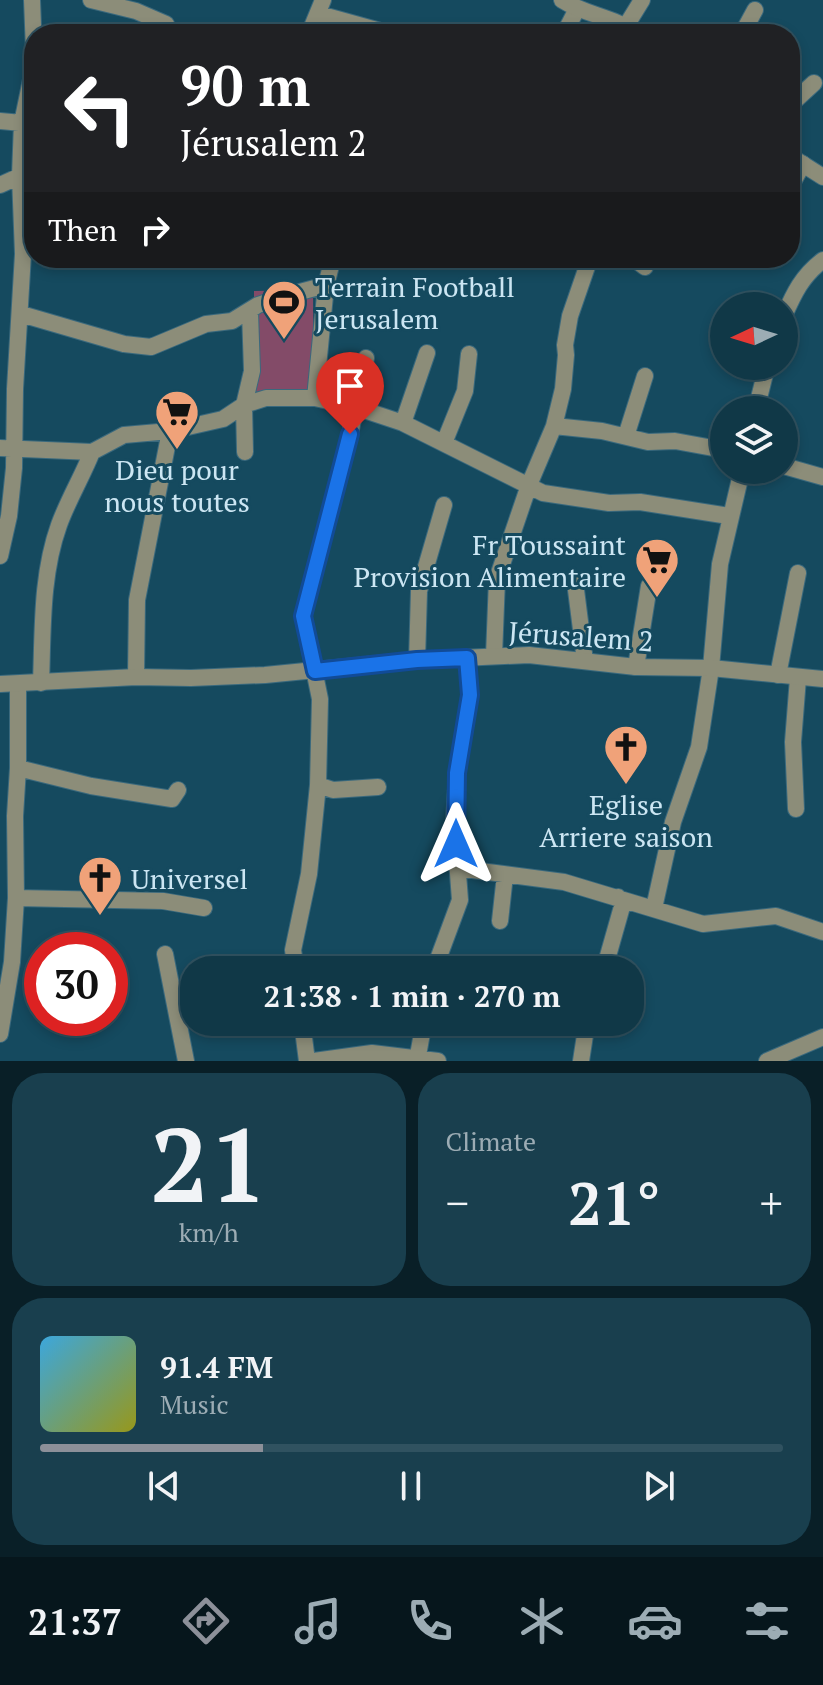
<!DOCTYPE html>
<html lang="en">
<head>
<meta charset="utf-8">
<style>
	:root { --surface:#103847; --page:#193f4e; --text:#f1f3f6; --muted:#9cacb4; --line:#305260; --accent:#8c9099 }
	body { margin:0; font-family:"PT Serif",serif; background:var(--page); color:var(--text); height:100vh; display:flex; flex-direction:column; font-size:30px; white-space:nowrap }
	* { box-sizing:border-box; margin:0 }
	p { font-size:26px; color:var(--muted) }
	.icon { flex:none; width:44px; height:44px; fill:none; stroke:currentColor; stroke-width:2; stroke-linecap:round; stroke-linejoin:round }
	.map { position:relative; height:1061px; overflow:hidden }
	.drawer { display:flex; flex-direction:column; gap:12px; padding:12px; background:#091f27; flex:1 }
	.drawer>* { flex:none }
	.hud { position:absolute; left:24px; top:24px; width:776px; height:244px; border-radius:32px; box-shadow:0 4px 12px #0003,0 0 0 2px var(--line); background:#202124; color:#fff; overflow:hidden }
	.needle { width:52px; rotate:266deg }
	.controls { position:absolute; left:710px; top:292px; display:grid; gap:16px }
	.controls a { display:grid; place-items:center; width:88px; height:88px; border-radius:50%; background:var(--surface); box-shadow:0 4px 12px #0003,0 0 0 2px var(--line); font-size:40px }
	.speed { position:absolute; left:24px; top:932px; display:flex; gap:16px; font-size:40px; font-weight:700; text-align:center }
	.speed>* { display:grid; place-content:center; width:104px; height:104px; border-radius:50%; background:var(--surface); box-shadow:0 4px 12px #0003,0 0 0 2px var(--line); line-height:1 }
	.speed .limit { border:12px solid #d22; background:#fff; color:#111 }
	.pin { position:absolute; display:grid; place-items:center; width:68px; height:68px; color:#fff; margin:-82px -34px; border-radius:50% 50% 50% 0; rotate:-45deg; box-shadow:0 0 8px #0007 }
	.pin .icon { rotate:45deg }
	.me { position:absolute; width:88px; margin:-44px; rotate:0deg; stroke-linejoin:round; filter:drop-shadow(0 0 6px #0008) }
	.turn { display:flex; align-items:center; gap:28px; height:168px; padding:0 24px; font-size:36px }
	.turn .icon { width:104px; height:104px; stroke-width:2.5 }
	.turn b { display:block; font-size:56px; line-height:68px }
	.then { display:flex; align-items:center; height:76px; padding:0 24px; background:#0003; gap:16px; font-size:30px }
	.big { font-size:60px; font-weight:700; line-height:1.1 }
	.drawer .widget { flex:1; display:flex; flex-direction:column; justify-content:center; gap:12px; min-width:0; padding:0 28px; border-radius:32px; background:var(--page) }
	.drawer .dial { align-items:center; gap:0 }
	.dial b { font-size:104px; line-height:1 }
	.song { display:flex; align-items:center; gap:24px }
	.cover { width:96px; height:96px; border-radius:12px; background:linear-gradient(135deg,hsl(200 70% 55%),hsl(60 70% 35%)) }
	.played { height:8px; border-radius:4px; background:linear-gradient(90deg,var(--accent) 30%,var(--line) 30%) }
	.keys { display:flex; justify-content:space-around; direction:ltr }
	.heat { display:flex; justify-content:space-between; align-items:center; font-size:44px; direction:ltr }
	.drawer .tiles { flex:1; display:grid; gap:12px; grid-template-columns:1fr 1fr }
	.widget:last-child { grid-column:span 2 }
	.trip { position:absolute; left:180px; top:956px; width:464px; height:80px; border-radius:32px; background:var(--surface); box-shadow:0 4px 12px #0003,0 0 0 2px var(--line); font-weight:700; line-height:80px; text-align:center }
	.tabs { display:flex; height:128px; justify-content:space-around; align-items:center; background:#06161c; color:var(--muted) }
	.tabs .icon { width:56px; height:56px }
	.tabs .on { color:var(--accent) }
	.tabs b { font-size:36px; color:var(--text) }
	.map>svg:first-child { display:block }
</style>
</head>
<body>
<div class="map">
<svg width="823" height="1061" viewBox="0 0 823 1061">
	<rect width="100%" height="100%" fill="#154a5f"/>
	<!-- green -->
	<path fill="#834b68" d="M313,290L314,392L254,393V291Z"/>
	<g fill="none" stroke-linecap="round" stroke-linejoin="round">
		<!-- minor casing -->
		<g stroke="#3a697d" stroke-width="18">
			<path id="minor" d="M32,0L34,51
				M91,0L136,11L166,24
				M319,14L391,34
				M626,26L642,0
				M309,34L323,0
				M564,34L577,9
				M742,34L755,10
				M790,105L814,83
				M0,121L22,123
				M0,185L20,176
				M790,187L803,164
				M633,258L645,267
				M21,314L124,344L151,347L206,324L232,321L258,305L285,296L326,285
				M784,316C794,293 802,276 823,260
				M315,398L326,285L333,258
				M756,410L767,366
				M403,423L427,353
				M554,426L602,431L648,442L675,441L724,450
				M626,436L645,376
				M444,443L465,391L469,354
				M0,448L92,452L124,435L170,431L223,419L244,405L266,398H315L355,407L403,423L543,493L609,503L640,502L729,516
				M245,452L244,405L252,371L250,312
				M784,466L823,477
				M0,556L9,516L14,468L15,389L23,254L20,176L22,123L34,65
				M575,582L585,661
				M494,656L497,579L529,485L554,426L563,389L566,355L565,345L570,316L590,258
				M417,660L419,591L444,505
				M636,667L649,586
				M778,675L798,573
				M136,677L137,600L170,431
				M41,683C43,630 41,575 59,525C68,500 82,477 92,452
				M18,768L91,786L172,799L178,790
				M318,785L333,790L378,787
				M796,809L793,742L798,678
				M457,868L564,882L703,924L776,916L823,932
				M16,898L163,901L204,908
				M654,908L673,822L699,747L711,668L720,564L742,470
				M500,921L505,875
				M165,954L186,1061
				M296,970L293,950L309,874L318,785L320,699L303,616L350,434L366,358
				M434,970L460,900L454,821L457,773L470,695L467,658
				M604,970L623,903L618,897
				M302,1022L307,1061
				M0,1034L12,962L16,898L15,816L18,768V684
				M314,1061L372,1053L438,1061
				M417,1061L424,1022
				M581,1061L587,1022
				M767,1061L823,1037"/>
		</g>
		<!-- tertiary casing -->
		<g stroke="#3a697d" stroke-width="18">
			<path id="tertiary" d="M562,0C585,15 615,17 637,34
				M790,156L823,177
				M0,684L136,677L191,678L265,675L417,660L529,655L636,667L711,668L823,679"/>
		</g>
		<!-- minor -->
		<use href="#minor" stroke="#8c8d79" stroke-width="16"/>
		<!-- tertiary -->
		<use href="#tertiary" stroke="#8c8d79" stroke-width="16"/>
	</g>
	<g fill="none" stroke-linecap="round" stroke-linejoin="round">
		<!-- route casing -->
		<g stroke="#114b97" stroke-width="20">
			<path id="route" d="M350,434L303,616L315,671L417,660L467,658L470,695L457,773L456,844"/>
		</g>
		<!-- route -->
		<use href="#route" stroke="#1a73e8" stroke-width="14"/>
	</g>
	<!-- icons -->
	<defs>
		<g id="stadium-pin" transform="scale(2.3)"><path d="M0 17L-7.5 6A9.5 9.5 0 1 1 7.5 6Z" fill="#f0a279" stroke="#154a5f"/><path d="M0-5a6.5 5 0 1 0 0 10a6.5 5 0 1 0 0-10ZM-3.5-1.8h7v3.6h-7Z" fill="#111"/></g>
		<g id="supermarket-pin" transform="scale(2.3)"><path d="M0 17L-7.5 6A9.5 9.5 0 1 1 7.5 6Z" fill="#f0a279" stroke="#154a5f"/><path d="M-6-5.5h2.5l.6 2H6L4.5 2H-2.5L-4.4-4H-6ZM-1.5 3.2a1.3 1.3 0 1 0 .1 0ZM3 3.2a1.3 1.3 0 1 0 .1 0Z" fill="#111"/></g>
		<g id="church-pin" transform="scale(2.3)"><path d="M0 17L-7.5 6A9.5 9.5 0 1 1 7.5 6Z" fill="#f0a279" stroke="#154a5f"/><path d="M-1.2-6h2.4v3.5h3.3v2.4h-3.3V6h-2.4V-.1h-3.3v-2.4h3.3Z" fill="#111"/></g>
	</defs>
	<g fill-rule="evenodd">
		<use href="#stadium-pin" x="284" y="302"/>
		<use href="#supermarket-pin" x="177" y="412"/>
		<use href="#supermarket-pin" x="657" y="560"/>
		<use href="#church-pin" x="626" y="747"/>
		<use href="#church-pin" x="100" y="878"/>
	</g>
	<g text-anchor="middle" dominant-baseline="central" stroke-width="6" stroke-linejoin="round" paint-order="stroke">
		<!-- poi labels -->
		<g font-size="28" fill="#cce6f3" stroke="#154a5f" text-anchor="start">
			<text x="315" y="286">Terrain Football<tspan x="315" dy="32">Jerusalem</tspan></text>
			<text x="177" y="469" text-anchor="middle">Dieu pour<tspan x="177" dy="32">nous toutes</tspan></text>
			<text x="626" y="544" text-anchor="end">Fr Toussaint<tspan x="626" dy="32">Provision Alimentaire</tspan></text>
			<text x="626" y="804" text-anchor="middle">Eglise<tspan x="626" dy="32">Arriere saison</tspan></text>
			<text x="131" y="878">Universel</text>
		</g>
		<!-- street labels -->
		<g font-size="28" fill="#cce6f3" stroke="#154a5f">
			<text transform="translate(581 636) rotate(4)">Jérusalem 2</text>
		</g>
	</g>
</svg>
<div class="controls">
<a><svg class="needle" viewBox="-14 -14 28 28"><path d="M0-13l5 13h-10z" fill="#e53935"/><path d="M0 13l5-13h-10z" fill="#9cacb4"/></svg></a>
<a><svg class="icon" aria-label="layers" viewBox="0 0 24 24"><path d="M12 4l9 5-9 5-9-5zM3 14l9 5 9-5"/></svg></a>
</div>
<div class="speed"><div class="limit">30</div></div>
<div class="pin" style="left:350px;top:434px;background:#d93025"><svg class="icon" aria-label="arrive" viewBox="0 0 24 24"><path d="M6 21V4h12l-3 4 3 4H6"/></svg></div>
<svg class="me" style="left:456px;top:844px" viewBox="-20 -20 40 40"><path d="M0-17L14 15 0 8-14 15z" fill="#1a73e8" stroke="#fff" stroke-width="4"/></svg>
<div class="trip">21:38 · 1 min · 270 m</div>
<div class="hud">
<div class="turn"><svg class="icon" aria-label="left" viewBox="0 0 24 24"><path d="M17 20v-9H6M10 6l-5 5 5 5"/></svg><div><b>90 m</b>Jérusalem 2</div></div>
<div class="then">Then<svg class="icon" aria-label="right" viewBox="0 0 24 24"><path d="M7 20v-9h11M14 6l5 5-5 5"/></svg></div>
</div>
</div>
<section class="drawer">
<div class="tiles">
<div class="widget dial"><b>21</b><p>km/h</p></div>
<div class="widget"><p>Climate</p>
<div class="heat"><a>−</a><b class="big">21°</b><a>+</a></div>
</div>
<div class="widget">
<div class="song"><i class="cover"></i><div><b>91.4 FM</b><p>Music</p></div></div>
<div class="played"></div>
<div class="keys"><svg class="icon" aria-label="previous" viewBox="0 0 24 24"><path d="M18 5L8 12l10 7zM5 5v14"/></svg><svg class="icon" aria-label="pause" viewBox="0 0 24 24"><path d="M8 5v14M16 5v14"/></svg><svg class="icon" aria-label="next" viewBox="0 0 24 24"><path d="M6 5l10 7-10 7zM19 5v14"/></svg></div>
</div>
</div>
</section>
<nav class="tabs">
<b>21:37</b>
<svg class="icon on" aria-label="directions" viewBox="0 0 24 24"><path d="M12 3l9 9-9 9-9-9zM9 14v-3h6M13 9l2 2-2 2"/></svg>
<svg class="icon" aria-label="music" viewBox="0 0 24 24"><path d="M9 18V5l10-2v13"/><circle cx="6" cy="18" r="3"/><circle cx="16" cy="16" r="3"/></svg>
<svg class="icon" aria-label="phone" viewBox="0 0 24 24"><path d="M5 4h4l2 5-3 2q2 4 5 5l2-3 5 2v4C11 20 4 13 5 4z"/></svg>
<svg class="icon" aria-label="climate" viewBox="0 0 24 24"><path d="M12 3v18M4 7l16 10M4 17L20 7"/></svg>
<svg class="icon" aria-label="car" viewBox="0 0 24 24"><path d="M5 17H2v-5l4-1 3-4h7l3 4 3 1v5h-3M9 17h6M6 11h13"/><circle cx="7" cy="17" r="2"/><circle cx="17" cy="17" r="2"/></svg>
<svg class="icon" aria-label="filters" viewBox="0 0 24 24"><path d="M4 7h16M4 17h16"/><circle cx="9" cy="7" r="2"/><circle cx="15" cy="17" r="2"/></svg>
</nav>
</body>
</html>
